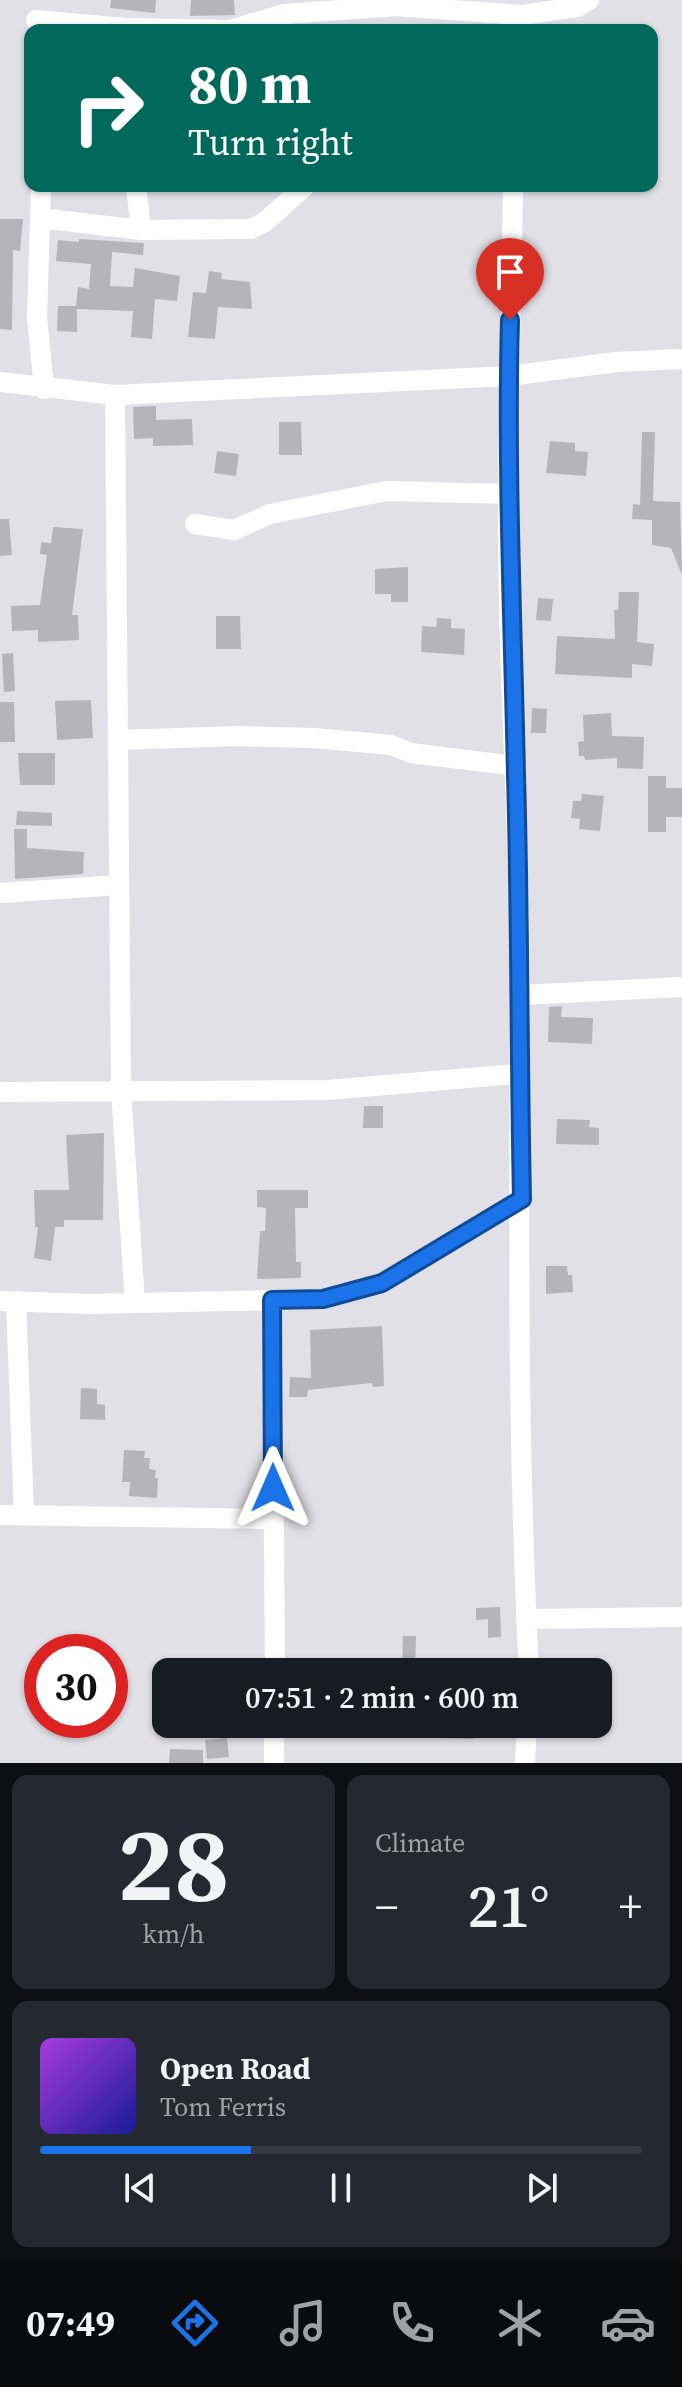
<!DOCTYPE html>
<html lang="en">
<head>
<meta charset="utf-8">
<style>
	:root { --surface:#171b24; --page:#242831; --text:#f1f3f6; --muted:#9ea1a6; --line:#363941; --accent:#1a73e8 }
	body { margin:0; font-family:"Source Serif 4",serif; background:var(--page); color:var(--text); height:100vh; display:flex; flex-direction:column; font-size:30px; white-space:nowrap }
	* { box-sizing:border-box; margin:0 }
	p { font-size:26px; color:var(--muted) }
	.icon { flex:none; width:44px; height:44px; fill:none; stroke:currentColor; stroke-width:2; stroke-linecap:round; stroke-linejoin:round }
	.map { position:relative; height:1763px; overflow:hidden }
	.drawer { display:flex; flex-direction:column; gap:12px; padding:12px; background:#0d0f14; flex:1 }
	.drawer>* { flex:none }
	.guide { position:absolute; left:24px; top:24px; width:634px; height:168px; border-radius:16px; box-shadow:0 2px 6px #0004; background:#00695c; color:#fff; overflow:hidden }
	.speed { position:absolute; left:24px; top:1634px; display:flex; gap:16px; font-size:40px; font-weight:700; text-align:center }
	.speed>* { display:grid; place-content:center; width:104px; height:104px; border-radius:50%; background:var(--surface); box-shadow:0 2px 6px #0004; line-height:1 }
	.speed .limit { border:12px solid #d22; background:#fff; color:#111 }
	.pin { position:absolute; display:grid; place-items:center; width:68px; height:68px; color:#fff; margin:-82px -34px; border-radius:50% 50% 50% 0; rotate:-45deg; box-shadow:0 0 8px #0007 }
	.pin .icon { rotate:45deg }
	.me { position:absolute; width:88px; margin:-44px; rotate:0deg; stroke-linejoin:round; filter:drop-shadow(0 0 6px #0008) }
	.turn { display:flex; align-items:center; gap:28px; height:168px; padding:0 32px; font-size:36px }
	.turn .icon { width:104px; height:104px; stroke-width:2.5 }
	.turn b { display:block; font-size:56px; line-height:68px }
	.big { font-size:60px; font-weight:600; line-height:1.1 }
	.drawer .widget { flex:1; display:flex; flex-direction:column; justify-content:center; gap:12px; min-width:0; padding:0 28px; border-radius:16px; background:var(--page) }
	.drawer .dial { align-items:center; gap:0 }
	.dial b { font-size:104px; line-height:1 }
	.song { display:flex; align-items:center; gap:24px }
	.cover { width:96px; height:96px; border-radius:12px; background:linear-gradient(135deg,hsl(280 70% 55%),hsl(240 70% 35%)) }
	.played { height:8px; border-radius:4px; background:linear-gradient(90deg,var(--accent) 35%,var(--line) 35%) }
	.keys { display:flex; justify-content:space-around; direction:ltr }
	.heat { display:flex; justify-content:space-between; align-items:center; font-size:44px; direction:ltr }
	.drawer .tiles { flex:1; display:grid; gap:12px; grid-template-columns:1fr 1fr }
	.widget:last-child { grid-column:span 2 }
	.trip { position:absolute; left:152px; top:1658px; width:460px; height:80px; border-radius:16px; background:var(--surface); box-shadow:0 2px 6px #0004; font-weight:600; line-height:80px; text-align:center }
	.tabs { display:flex; height:128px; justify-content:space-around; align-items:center; background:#090b0e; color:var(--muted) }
	.tabs .icon { width:56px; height:56px }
	.tabs .current { color:var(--accent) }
	.tabs b { font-size:36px; color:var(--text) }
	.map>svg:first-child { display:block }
</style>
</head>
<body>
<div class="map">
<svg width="682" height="1763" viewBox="0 0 682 1763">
	<rect width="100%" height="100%" fill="#e2e0e7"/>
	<!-- building -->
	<path fill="#b6b4bb" d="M111,0H156L155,13L110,8Z
		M191,0H234L235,15L190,16Z
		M0,219H23L20,251L13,250L12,330L0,329Z
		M79,239L144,243L143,255L112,252L110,286L133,287L135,268L180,276L177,301L155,299L152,339L131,337L133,311L77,309V332L57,331L58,306H76L78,287L89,289L91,264L56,261L58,240L79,242Z
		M209,271L222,273L221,279L250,282L252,309L218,307L215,339L188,337L193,292L206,293Z
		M156,406V420L192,419L193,445L153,446V438L134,439L133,407Z
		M279,422H301L302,455H279Z
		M642,432H655L653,501L680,502L682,575L671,548L652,545V520L632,519L633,504L640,505Z
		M550,441L575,443V451L588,452L586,476L546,473Z
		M217,451L239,454L236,476L214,473Z
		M0,519H9L12,555L0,556Z
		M53,527L83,529L72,615H78L79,640L38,642V630L12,631L11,606L40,605L47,555L40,554L41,542L51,543Z
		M408,567V602H391V594H375V569Z
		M619,592H639L637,642L654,644L652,666L632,664V678L555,674L557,636L615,639L614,610H618Z
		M538,598L553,599L551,621L536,620Z
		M216,616H240L241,649H216Z
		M437,618L451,619V628L465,629L464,655L421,652L422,626L436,627Z
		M13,653L15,691L4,692L2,654Z
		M91,700L93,738L57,740L55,701Z
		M0,702H14L15,742H0Z
		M532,708L547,709L546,733H531Z
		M611,713L612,736L644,737L643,769L617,768V758L585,760L584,756H579L578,742L584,741L583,715Z
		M18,753H55V785H20Z
		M648,776H666V788H682V817H666V832H648Z
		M582,794L604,796L600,831L579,829L580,819L571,818L573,801H581Z
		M17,811L52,813V826L16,825Z
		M14,829H27V848L84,852L83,874L15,879Z
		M562,1006L561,1017L593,1018L592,1044L548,1042L549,1007Z
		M364,1106H383V1128H363Z
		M557,1119L590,1120L589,1127L599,1128V1145L556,1144Z
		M104,1133L103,1220H64V1227H55L51,1261L34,1258L38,1227H35L34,1190H69L66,1135Z
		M257,1190H308V1208H295L296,1262H301V1278L257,1279L260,1231H265L266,1208L257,1207Z
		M546,1266H567L568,1275H572L573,1292L546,1294Z
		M382,1326L384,1386L373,1387L372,1383L308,1390L307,1397H289L290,1377L311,1378L310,1330Z
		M81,1388L97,1389V1404L105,1405V1420L80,1419Z
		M124,1450L145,1451L144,1458H150L149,1469L156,1470L155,1478H158L157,1498L129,1496L130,1482H122Z
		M500,1607L501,1637L488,1638V1619L476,1620V1608Z
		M403,1636H416L415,1672H402Z
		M440,1724H472L473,1739L441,1738Z
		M227,1738L229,1757L207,1759L205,1740Z
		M170,1749L203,1750V1763H169Z"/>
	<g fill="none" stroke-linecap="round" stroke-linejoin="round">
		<!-- minor -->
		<path stroke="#fff" stroke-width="20" d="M36,20L125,28L229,30
			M230,30L284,14L396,6L522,15L577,7L589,0
			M41,186L37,317L44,389
			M136,186L141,230
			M513,186C511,325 506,465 509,604C512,734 520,863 520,993C519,1219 517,1446 529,1672
			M40,218L141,230L251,229L265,222L305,186
			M0,382L115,395L509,376L616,362L682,359
			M115,395L121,1090L135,1303
			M195,524L234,530L270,514L386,491L508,494
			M118,740L237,736L314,738L391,745L411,753L516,766
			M0,893L119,885
			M520,995L682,987
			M0,1092L327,1090L517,1074
			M272,1300L275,1672
			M0,1301L90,1304L323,1299L382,1283L522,1199
			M16,1301L24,1515
			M0,1515L274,1519
			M526,1619L682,1617
			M274,1724V1763
			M525,1763L527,1724"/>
	</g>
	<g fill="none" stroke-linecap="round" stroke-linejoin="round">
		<!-- route casing -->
		<g stroke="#114b97" stroke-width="20">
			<path id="route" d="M273,1488L272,1300L323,1299L382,1283L522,1199C519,1058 520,916 516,775C513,623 506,472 510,320"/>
		</g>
		<!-- route -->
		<use href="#route" stroke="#1a73e8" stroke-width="14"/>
	</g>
</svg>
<div class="speed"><div class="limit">30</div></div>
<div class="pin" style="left:510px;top:320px;background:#d93025"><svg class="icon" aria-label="arrive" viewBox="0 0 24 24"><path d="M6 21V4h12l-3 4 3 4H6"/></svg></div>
<svg class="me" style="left:273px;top:1488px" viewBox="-20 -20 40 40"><path d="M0-17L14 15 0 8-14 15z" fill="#1a73e8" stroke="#fff" stroke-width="4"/></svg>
<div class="trip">07:51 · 2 min · 600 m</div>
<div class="guide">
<div class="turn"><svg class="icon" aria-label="right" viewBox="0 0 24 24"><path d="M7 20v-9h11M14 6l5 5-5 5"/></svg><div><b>80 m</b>Turn right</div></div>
</div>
</div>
<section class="drawer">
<div class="tiles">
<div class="widget dial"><b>28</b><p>km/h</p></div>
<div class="widget"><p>Climate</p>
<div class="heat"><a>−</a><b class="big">21°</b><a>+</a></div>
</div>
<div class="widget">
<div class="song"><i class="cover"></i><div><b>Open Road</b><p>Tom Ferris</p></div></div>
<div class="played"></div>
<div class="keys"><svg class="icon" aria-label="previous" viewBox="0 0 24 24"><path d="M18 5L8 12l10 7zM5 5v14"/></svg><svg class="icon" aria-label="pause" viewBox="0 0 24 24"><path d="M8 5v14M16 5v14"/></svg><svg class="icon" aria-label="next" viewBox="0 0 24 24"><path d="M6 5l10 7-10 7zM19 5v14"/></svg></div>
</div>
</div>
</section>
<nav class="tabs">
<b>07:49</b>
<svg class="icon current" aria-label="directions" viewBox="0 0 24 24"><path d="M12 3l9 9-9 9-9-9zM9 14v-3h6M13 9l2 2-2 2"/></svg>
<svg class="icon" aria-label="music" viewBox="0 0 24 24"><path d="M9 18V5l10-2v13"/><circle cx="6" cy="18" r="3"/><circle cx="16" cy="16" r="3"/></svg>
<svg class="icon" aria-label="phone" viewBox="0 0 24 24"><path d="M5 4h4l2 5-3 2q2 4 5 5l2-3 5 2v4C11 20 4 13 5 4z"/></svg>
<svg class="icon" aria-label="climate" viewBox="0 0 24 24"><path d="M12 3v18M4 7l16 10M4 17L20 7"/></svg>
<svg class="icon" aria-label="car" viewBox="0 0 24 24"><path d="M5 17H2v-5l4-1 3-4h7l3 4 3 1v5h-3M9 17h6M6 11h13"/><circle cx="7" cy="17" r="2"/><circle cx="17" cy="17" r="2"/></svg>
</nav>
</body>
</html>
